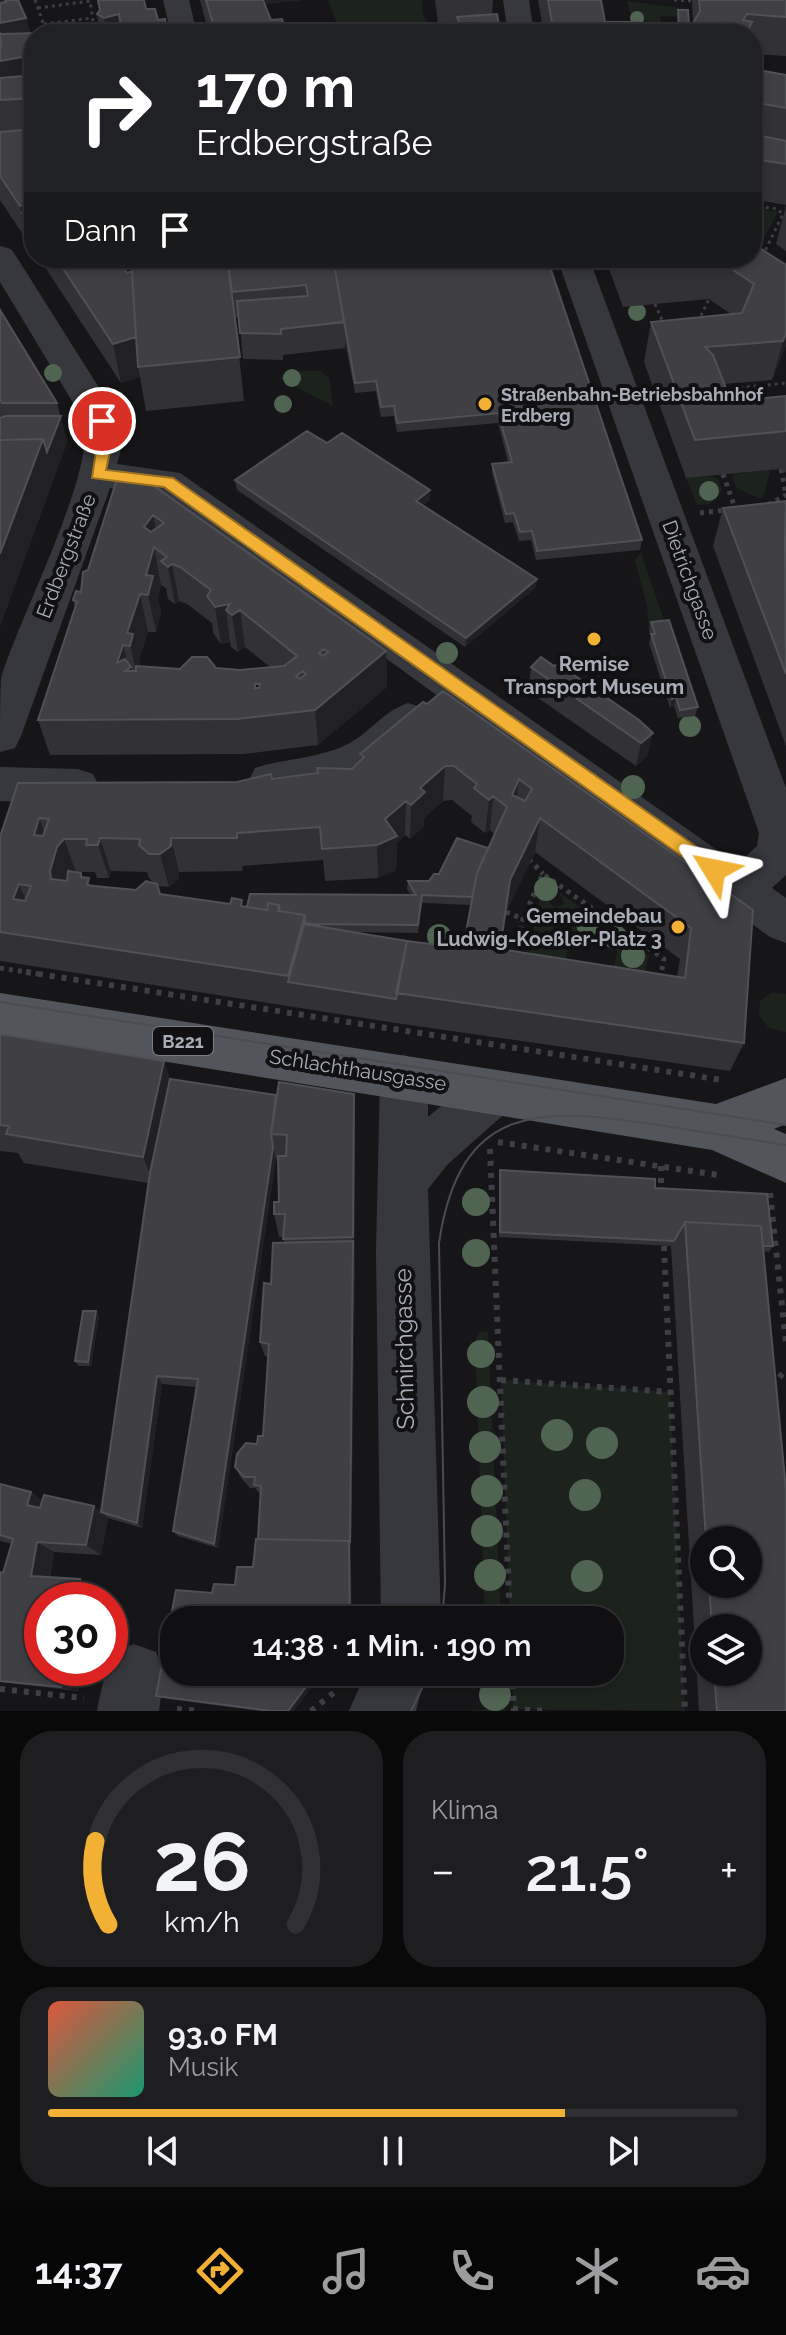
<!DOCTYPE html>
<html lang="de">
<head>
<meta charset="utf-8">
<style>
	:root { --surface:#101012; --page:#1e1e20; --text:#f1f3f6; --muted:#9c9d9f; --line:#303032; --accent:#f2b134 }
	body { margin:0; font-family:Raleway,sans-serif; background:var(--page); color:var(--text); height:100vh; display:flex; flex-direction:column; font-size:30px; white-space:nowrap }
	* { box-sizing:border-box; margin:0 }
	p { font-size:26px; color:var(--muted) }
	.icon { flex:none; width:44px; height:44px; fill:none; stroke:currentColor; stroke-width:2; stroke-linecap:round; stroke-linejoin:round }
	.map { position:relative; height:1711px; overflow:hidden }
	.panel { display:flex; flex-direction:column; gap:20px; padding:20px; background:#09090a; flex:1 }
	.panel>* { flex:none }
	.guide { position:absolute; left:24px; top:24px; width:738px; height:244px; border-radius:32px; box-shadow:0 4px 12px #0003,0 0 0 2px var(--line); background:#202124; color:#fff; overflow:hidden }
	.controls { position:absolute; left:690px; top:1526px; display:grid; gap:16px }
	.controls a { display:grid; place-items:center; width:72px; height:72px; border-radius:50%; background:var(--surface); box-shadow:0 4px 12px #0003,0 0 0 2px var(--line); font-size:40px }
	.speed { position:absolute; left:24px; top:1582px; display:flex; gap:16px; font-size:40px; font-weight:700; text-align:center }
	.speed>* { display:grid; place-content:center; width:104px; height:104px; border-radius:50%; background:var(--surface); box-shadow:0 4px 12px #0003,0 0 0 2px var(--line); line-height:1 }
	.speed .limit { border:12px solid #d22; background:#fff; color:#111 }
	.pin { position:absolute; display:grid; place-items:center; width:68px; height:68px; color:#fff; margin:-34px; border:4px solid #fff; border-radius:50%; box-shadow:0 2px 8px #0007 }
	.me { position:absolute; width:88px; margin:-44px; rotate:305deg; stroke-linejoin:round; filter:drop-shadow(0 0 6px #0008) }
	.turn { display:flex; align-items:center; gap:28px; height:168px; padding:0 40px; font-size:36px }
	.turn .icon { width:104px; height:104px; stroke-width:2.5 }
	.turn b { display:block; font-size:56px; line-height:68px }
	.then { display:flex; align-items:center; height:76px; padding:0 40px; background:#0003; gap:16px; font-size:30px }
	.big { font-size:60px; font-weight:600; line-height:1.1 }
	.panel .tile { flex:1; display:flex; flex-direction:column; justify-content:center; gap:12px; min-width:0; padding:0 28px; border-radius:32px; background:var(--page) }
	.panel .dial { align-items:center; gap:0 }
	.dial svg { height:208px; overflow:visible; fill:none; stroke:var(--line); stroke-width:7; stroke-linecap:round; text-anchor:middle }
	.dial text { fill:var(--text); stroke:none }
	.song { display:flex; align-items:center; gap:24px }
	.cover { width:96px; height:96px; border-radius:12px; background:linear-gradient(135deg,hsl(10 70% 55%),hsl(160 70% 35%)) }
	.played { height:8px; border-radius:4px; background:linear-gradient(90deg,var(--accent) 75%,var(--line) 75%) }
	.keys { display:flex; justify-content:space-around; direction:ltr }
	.heat { display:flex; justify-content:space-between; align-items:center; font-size:44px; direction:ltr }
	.panel .tiles { flex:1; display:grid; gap:20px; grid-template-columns:1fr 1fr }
	.tile:last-child { grid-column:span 2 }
	.trip { position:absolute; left:160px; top:1606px; width:464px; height:80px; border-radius:32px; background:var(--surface); box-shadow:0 4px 12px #0003,0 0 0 2px var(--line); font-weight:600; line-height:80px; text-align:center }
	.tab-bar { display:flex; height:128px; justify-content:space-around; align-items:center; background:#060607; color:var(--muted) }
	.tab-bar .icon { width:56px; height:56px }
	.tab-bar .on { color:var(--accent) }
	.tab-bar b { font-size:36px; color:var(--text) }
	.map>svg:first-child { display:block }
</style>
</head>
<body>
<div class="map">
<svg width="786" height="1711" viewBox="0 0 786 1711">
	<rect width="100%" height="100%" fill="#161618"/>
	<!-- green -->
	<path fill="#1c231d" d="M328,0H422L423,14L430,25L438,26L341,34Z
		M627,1L687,9L686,17L660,16L664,34H636Z
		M752,206L778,212L763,240L752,238Z
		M295,371H321L329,378L333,406L279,378Z
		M770,470L764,496L760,499L737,488L732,478L734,474Z
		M712,476L718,479L722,490L710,504L697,505L686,478Z
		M641,553L667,629L649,631L647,606L635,560Z
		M559,892L609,928V932L588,940L573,936L562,968L526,967L541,894L555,908L565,904Z
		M615,934L649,956L642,983L612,975L619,943L613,939Z
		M772,993L786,994V1032L769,1028L759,1015L760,1001Z
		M480,1332H488L501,1620H485L475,1341Z
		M501,1380L670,1392L685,1711L513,1709L512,1672H610V1620H510Z
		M487,1672H504L505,1711H470L488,1709Z"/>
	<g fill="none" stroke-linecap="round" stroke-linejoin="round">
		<!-- path-far2 -->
		<path stroke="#3d3f44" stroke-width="3" stroke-dasharray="3 4" stroke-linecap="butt" d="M35,0L47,34
			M674,0L691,1
			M38,8L90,1L95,34
			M44,24L92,18
			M752,205L777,209L783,214L763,255
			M655,304L664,325
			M698,322L709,299
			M719,390L786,383"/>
		<!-- path-far1 -->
		<path stroke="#3d3f44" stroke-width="5" stroke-dasharray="4 5" stroke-linecap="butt" d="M781,469L786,495
			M723,474L736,511
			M768,505L786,495
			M700,513L726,510
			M529,859L543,874
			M506,912L523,919
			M516,957L523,919L543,874L664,959L661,974
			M0,968L39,974"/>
		<!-- path -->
		<path stroke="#3d3f44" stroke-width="6" stroke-dasharray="5 7" stroke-linecap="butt" d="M26,972L722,1080
			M660,980L662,972
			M498,1142L718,1175
			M490,1149L510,1620
			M661,1166V1193
			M770,1193L786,1343
			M664,1246L685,1711
			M501,1380L670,1392
			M772,1387L786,1369
			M512,1672L514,1711
			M0,1689L84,1698
			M177,1709L200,1711
			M513,1709L547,1711
			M311,1711L337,1690"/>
		<!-- minor -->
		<path fill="#37383d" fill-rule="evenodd" d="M163,0H189L197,34H171Z
			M503,0H529L534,34H508Z
			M0,246L11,249L16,256L120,421L124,438L117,464L180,473L737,864L757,846L759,833L557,258H589L786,788V875L772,888L786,898V943L770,937L158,493L110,488L21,736L15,748L0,752C0,730 0,700 1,678C18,620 96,472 84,421L0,282Z
			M408,703L423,708L429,719C404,766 305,809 255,792L249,780L255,768C285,758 317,759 346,745C369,734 383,711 408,703Z
			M0,767L78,769L93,774L99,786L93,798L78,803L0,801Z
			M404,1055L421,1062L428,1078V1117L476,1077L493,1070L510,1077L517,1093L510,1109L448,1164L428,1189L441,1620H381L376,1251L380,1078L387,1062Z
			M134,1644L156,1652L164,1674L159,1711H97C101,1688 106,1671 112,1652Z
			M366,1672H426L416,1711H349Z"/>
		<!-- major -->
		<path fill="#53555c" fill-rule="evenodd" d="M0,993L716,1104L786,1078V1124L774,1129L786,1134V1183L712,1150L0,1035Z"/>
		<!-- tram -->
		<path stroke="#4a4c52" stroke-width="2" d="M0,1002L786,1125
			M442,1620L445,1584L439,1243C460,1101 542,1107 658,1125C701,1132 743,1138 786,1145
			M411,1711L430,1672"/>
	</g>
	<!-- trees -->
	<g fill="#506452">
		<circle cx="637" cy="18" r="7"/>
		<circle cx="637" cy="312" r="9"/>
		<circle cx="53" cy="373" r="9"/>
		<circle cx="292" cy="378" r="9"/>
		<circle cx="283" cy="404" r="9"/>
		<circle cx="709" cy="491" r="10"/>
		<circle cx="447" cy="653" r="11"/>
		<circle cx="690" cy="726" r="11"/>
		<circle cx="633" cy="787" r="12"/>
		<circle cx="546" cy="889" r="12"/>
		<circle cx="588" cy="924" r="12"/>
		<circle cx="439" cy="936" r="12"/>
		<circle cx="616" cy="938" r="12"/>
		<circle cx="633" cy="956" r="12"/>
		<circle cx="476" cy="1202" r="14"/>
		<circle cx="476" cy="1253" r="14"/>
		<circle cx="481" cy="1354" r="14"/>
		<circle cx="483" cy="1402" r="16"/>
		<circle cx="557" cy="1435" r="16"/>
		<circle cx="602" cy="1443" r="16"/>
		<circle cx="485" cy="1447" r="16"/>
		<circle cx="487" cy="1491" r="16"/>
		<circle cx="585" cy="1495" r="16"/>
		<circle cx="487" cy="1531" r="16"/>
		<circle cx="490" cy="1575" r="16"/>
		<circle cx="587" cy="1576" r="16"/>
		<circle cx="495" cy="1695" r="16"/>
	</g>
	<!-- wall -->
	<path fill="#323236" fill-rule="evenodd" d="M0,0H18L26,18L30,33L34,34V251L0,200Z
		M97,0H144L146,9L158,20L167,34H82H100L97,14L99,12Z
		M200,0H302L265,4L271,20L286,31V34L457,24V22L438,23L435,0H493L492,15L500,31V34H209Z
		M538,0H601L605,22L642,34H544Z
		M692,0H786V56L752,54V34H677V19L678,10L689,26L688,31L693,24Z
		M786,75V205L752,199V78L761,79Z
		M786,205V251L776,244Z
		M39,258H119H117L127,273L132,271L131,258H547L642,540L640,550L536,560L531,540L519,541L513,522L505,523L492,473V464L508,462L498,423L397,432L394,416L381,417L376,391L355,393L345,342V348L283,355V360L243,359L239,317L235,318L244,401L146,411L140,377L121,383Z
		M605,258H752L786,265V345L772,380L724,384L731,401L786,396V473L781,469L686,478L644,362L651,322L731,314L709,299L623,307Z
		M0,310L57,403L67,442L0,626Z
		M327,443L430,490V499L423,505L537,579L535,588L465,647L237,490L235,480Z
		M116,482L386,651L387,687L318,745L243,754L50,755L38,720L75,608L73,600L81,592ZM161,585L166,588L168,599L175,604L179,601L187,604L212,623L213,633L221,644L230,642L231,647L238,652L245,647L270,667L240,670L216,668L180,669L141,667L139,659L148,632H156L161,613L158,598ZM255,684H260L259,688H255Z
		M786,501V746L713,546L723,508Z
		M651,622L698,707L695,716L678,718L674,706L670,708L649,643L651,636L649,631Z
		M531,667L653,733L647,756L636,766L528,691Z
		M423,702L753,910L744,1043L730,1071L396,1023L0,961V837L18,783L237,782L352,769L360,761V754ZM452,800L472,816L471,822L485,833L490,830L494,834L488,848L439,874L429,881H408L407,889L411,895L247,907L160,894L157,886L169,887L179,879V872L243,871L242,866L323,860L325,881L378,878L396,870L397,843L405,835L410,839L424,826V818L443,801ZM535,852L680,959L677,977L501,949L506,912ZM111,871L147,872L149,878L154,883L136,890L91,886L83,877L81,873L78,872H95L97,878H109ZM422,903L471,905L463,948L351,932L418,933Z
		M0,1034L164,1061L170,1079L276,1095L354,1094L355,1120V1259L351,1551L294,1711H262L168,1699L156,1696L212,1593L235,1585L253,1567L258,1539L261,1495L255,1488H250L241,1478L235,1467L257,1444L263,1436L268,1357L265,1356L260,1342L271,1284L284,1243L283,1237H279L274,1214L279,1202L278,1159H276L218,1548L178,1536L173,1531L196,1387L162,1384L142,1528L108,1518L101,1555L54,1552L50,1577L80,1579L95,1588L42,1668H82L78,1691L0,1682V1572L3,1573L12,1544L0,1541V1484L31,1492L42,1500L94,1506L101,1512L148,1183L24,1163L18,1153L0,1151Z
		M500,1170L655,1188L773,1246L769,1252L763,1251L786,1711H699L671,1246L499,1237ZM704,1540H748V1584H704ZM704,1628H748V1672H704Z
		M96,1311L99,1316L91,1366H79L75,1361Z"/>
	<!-- shaded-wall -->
	<path fill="#212124" d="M0,0H4L8,21L26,18L34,54V95L0,100V46L3,60L0,45Z
		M254,0H302L254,5Z
		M119,14L122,34H106L104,18Z
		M166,25L167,34H160L159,26Z
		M286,31V34H259Z
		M761,160L752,198L759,163Z
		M34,203V230L22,213L20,206Z
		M786,333V345L772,380L783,341Z
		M136,337L138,367L140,377L121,383L113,344Z
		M61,416L67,442L0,626V554L43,439Z
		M430,490V499L416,510V501Z
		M153,515L160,551L154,547L161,585L158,598L161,613L156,632L148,595L144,527Z
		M172,564L179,601L175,604L168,567Z
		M537,579L535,588L465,647L466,638Z
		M140,594L148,632L139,659L142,670L139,682L127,633Z
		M230,604L226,610L230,642L221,644L215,607Z
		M240,610L245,647L238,652L232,615Z
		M123,645L129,668L131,667L140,703L117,663Z
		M386,651L387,687L318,745L315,710Z
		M676,697L674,706L670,708L672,699Z
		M653,733L647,756L636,766L641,743Z
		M445,766L443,801L424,818V826L410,839L411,805L420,788Z
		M519,779L515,814L512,795Z
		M493,796L490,830L485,833L489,800Z
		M406,801L405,835L397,843L396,870L378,878L377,845L385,819Z
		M39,818L52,851L34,835Z
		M540,818L535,852L506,912L510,880Z
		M100,838L111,871L109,878L98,845Z
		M171,838L179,872V879L169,887L160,854Z
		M64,839L76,872L62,904L51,879L50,871L57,847Z
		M19,884L32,916L13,899Z
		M305,915L308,946L288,982V976Z
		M164,1061L174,1092L154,1184L143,1157Z
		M354,1094L355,1120V1259L351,1551L350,1543Z
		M273,1147L276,1159L218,1548L214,1544Z
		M96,1311L99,1316L91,1366L88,1362Z
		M157,1376L162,1384L142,1528L137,1523Z
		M31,1492L48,1504L45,1517L27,1505Z
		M94,1506L108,1518L101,1555L86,1545Z
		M349,1541L351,1551L352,1620H350Z
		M37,1542L54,1552L48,1584L31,1576Z
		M80,1579L95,1588L93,1600H76Z
		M65,1668H82L78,1691L61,1687Z
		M317,1672H324L294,1711H288Z"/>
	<!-- building -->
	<path fill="#3f3f44" stroke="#4f5156" stroke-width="2" fill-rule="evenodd" d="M5,0H18L26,18L0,23V3L6,2Z
		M98,0H144L146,9H155L158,20L165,19L166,25L159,26L161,34H125L127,29L121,28L119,14L104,18L97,14L100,10Z
		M206,0H263L271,20L282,19L286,31L259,34H216Z
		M548,0H601L605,22H639L642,34H554Z
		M699,0H786V17L747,14L743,20L752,22L746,34H678L680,28L688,32L700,11Z
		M678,10H688L689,26L679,25Z
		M497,14L500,31L469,34H286L460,24L457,17Z
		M0,33L1,34L37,33L36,34H34V55L0,61V48H1Z
		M764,71L786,75V108L752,102V78L761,79Z
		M34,75V98L0,100V78Z
		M34,129V203L20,206L0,176V132Z
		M752,134L786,141V164L761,160L759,163L752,161Z
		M34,211V230L22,213Z
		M752,243L786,265V333L783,341L705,347L713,355L731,401L786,396V431L695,440L651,322L742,313L754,284L718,260L629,267L626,258H752Z
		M56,258H117L127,273L132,271L136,337L113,344Z
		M131,258H227L240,357L138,367Z
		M233,258H333L344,322L281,329V334L240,333L237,301L308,296L306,285L232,292L228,259Z
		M333,258H547L642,540L537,551L532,531L520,532L514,513L506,514L492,464L512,462L498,413L397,423L394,406L381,407L376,381L355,383Z
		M0,310L57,403H2L0,399Z
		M6,416H61L47,452L43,439L0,440V418Z
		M307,431L327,443L342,433L430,490L416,501L537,579L466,638L235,480Z
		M43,439L0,554V440Z
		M140,476L386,651L315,710L237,719L38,720L77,602L73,600L76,591L81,592L83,572L88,570L116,482ZM153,515L164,523L151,532L144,527ZM154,547L167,557L161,561L168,567L172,564L180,567L211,590L207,596L215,607L230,604L226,610L232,615L240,610L297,656L284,666L240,670L216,668L207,657H192L180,669L136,666V671H125L131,667L125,659L117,663L123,645L130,646L133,634L127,633L140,594L148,595L153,576L146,575ZM324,649L328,652L323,656L319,653ZM303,671L306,674L300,679L296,676ZM255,684H260L259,688H255Z
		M786,501L785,540L786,674L723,508Z
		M669,620L698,707L680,710L676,697L672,699L651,634H655L651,622Z
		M541,657L554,666L558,664L639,720L653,733L641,743L531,667Z
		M443,691L753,910L744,1043L396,993L407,941L463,948L477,873L507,807L493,796L489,800L474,788L477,784L454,766H445L420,788L425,792L411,805L406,801L385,819L397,836L377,845L322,849L320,827L237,833V838H171V846L160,854H149L139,845L140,839L100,838L98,845H86L87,839H64L57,847L50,871L51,879L67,881L68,871L81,873V877L89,878L87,885L94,886L136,890L146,881L157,884L160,894L230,904L232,898L242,900L241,906L267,910L268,903L279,905L278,911L305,915L288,976L0,932V837L18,783L237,782L271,774L272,779L318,773L317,768L352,769L364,757L360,754L423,702L427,704ZM519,779L532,789L525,801L512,795ZM39,818L49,819L43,836L34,835ZM540,818L691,928L685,978L500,949L510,880ZM19,884L31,886L25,901L13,899Z
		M457,838L488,848L477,873L472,897L422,895L418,925L311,924L305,923V915L280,911L279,905L268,903L267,910L247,907L250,894L416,895L408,881H429L434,874H439Z
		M304,924L407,941L396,999L288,982Z
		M0,1034L164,1061L143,1157L6,1134L9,1126L0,1125Z
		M170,1079L276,1095L271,1134L273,1147L214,1544L173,1531L198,1379L157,1376L137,1523L101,1512L150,1173Z
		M279,1082L354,1094L353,1237L283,1239L285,1214H274V1202H279L278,1156H286L287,1135L271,1134Z
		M500,1170L655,1179V1188L767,1194L773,1246H763L761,1226L685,1222L674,1241L500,1232Z
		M685,1222L761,1226L786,1490V1711H717L714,1672H748V1628H712L709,1584H748V1540H706Z
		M353,1241L350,1543L349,1541L258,1539L261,1486L254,1485L255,1477H244L235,1467L237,1454L246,1443L257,1444L258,1436H263L269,1344L260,1342L264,1283L271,1284L273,1243Z
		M83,1311H96L88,1362L75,1361Z
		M0,1484L31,1492L27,1505L40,1508L44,1495L94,1506L86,1545L37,1542L31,1576L80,1579L76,1600H42V1668H65L61,1687L0,1681V1572L3,1573L13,1539L0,1535Z
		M256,1539L349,1541L350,1620H174V1672H317L288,1711H271L156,1696L176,1590L212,1593L214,1584L235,1585L237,1567H253Z"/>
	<!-- route -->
	<path fill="#f2b134" stroke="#9d7322" stroke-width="2" d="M102,417L109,421L113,438L106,470L173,478L721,864V875H708L164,487L92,478L98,438L94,421Z"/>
	<!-- markers -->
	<g fill="#f2b134" stroke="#111113" stroke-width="3">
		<circle cx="485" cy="404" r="8"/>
		<circle cx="594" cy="639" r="8"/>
		<circle cx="678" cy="927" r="8"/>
	</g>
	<g text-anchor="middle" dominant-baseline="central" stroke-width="8" stroke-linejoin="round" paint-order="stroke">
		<!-- far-poi labels -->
		<g font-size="18" font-weight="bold" fill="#a8adb8" stroke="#111113" text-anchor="start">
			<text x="501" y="394">Straßenbahn-Betriebsbahnhof<tspan x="501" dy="21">Erdberg</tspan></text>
		</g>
		<!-- shield labels -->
		<rect fill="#111113" stroke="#7b7e86" stroke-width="2" x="153" y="1027" width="60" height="28" rx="6"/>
		<g font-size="18" font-weight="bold" fill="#a8adb8">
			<text x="183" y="1041">B221</text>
		</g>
		<!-- street labels -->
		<g font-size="20" fill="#a8adb8" stroke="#111113">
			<text transform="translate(66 556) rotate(-69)">Erdbergstraße</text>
			<text transform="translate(690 580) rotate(70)">Dietrichgasse</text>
			<text transform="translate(358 1070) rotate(9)">Schlachthausgasse</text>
		</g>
		<!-- poi labels -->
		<g font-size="20" font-weight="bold" fill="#a8adb8" stroke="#111113">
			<text x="594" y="664">Remise<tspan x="594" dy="23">Transport Museum</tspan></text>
			<text x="662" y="916" text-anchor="end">Gemeindebau<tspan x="662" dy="23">Ludwig-Koeßler-Platz 3</tspan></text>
		</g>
		<!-- near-street labels -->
		<g font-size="24" fill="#a8adb8" stroke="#111113">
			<text transform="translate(404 1349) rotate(-91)">Schnirchgasse</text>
		</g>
	</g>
</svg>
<div class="controls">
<a><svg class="icon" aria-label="search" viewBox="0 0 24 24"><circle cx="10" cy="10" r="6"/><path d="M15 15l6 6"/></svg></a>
<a><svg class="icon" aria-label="layers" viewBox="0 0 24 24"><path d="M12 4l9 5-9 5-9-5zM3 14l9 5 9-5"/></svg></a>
</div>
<div class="speed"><div class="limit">30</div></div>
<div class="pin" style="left:102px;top:421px;background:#d93025"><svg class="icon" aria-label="arrive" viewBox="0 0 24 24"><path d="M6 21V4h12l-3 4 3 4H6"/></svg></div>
<svg class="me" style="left:714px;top:870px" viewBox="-20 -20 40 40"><path d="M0-17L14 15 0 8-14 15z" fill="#f2b134" stroke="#fff" stroke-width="4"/></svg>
<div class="trip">14:38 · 1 Min. · 190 m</div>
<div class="guide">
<div class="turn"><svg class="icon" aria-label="right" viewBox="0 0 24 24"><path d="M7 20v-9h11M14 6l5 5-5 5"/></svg><div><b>170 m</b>Erdbergstraße</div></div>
<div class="then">Dann<svg class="icon" aria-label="arrive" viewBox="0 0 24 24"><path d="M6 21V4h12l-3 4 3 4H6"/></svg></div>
</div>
</div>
<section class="panel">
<div class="tiles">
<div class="tile dial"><svg viewBox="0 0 100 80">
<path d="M14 69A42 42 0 1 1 86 69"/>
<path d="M14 69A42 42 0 0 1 9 37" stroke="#f2b134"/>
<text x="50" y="56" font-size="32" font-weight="700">26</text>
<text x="50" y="72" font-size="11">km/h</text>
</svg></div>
<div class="tile"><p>Klima</p>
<div class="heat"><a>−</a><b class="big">21.5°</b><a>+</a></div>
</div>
<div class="tile">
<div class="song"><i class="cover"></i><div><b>93.0 FM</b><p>Musik</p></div></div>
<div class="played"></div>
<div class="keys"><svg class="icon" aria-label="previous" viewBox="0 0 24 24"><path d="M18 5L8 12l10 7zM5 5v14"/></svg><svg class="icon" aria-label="pause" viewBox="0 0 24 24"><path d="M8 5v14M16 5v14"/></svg><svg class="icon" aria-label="next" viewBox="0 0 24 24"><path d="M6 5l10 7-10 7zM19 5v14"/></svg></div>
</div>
</div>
</section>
<nav class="tab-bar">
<b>14:37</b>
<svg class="icon on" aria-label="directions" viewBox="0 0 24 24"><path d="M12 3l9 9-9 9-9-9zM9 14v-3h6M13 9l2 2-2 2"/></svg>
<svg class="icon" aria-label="music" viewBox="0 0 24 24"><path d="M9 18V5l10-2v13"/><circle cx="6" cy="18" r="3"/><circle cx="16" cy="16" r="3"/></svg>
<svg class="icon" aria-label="phone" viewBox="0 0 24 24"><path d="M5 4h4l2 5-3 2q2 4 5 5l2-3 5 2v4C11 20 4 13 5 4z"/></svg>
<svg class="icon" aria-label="climate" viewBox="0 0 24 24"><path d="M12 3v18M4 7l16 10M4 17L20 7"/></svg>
<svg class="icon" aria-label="car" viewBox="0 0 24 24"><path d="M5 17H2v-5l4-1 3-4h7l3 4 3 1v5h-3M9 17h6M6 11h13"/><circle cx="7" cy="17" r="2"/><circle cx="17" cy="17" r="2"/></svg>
</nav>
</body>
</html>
